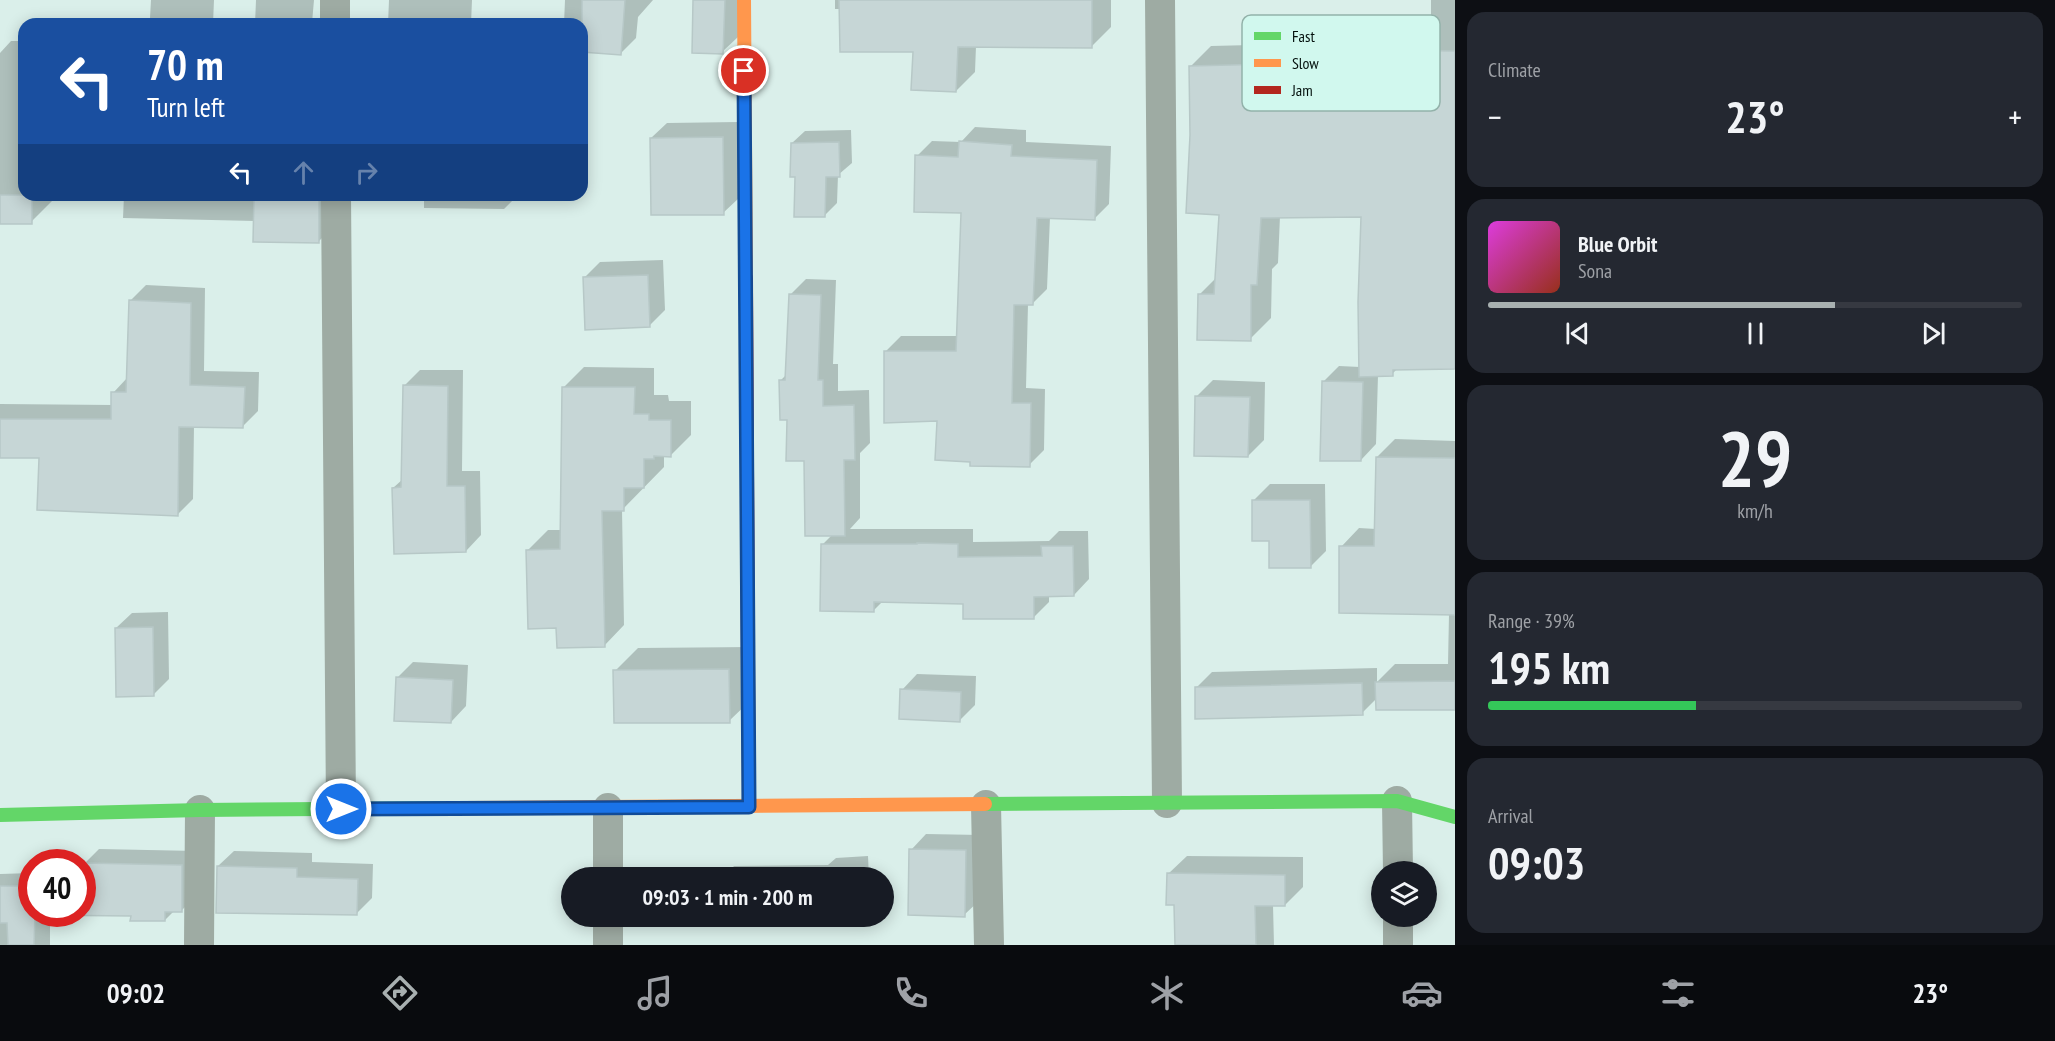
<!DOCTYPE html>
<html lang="en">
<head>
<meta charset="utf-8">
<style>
	:root { --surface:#171b24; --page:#242831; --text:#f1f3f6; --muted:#9ea1a6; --line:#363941; --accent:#a8b0b0 }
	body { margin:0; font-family:"PT Sans Narrow",sans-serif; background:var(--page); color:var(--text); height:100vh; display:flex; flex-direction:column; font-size:22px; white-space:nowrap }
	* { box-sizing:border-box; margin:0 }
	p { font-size:20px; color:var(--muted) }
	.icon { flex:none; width:33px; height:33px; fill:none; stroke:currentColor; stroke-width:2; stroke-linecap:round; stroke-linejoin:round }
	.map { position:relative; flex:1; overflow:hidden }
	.drawer { display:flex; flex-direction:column; gap:12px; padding:12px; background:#0d0f14; width:600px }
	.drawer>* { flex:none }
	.guide { position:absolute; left:18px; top:18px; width:570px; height:183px; border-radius:18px; box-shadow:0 3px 15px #0003; background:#1a4fa0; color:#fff; overflow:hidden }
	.fabs { position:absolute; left:1371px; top:861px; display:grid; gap:12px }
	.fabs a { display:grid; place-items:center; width:66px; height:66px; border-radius:50%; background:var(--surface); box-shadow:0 3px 15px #0003; font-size:30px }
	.speed { position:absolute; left:18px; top:849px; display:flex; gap:12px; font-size:30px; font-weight:700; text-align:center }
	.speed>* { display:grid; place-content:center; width:78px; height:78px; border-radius:50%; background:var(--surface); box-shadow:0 3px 15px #0003; line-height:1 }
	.speed .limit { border:9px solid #d22; background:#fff; color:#111 }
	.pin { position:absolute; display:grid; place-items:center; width:51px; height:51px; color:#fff; margin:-26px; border:3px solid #fff; border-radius:50%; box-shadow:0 2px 6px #0007 }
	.me { position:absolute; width:66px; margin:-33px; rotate:90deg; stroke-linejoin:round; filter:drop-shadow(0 0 4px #0008) }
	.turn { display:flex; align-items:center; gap:21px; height:126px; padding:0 30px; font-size:27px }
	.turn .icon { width:78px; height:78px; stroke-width:2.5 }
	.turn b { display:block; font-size:42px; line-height:51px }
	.lanes { display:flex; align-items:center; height:57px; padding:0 30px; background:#0003; justify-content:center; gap:30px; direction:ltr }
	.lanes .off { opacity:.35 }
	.big { font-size:45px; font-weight:700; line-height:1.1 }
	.drawer .card { flex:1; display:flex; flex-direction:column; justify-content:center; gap:9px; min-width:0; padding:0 21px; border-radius:18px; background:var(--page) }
	.drawer .dial { align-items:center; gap:0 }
	.dial b { font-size:78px; line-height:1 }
	.song { display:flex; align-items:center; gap:18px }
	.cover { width:72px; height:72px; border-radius:9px; background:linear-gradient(135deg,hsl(300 70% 55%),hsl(10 70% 35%)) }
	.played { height:6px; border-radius:3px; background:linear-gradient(90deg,var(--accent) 65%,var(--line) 65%) }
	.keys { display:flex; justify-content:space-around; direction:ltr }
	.heat { display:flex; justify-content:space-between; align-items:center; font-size:33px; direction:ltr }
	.charge { height:9px; border-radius:4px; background:linear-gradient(90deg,#34c759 39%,var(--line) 0) }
	.trip { position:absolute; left:561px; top:867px; width:333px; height:60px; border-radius:30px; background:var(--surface); box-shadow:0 3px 15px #0003; font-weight:700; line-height:60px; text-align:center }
	.dock { display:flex; height:96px; justify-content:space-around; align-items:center; background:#090b0e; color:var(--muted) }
	.dock .icon { width:42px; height:42px }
	.dock .selected { color:var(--accent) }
	.dock b { font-size:27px; color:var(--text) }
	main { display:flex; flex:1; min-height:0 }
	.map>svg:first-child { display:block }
</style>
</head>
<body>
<main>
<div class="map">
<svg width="1455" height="945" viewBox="0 0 1455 945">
	<rect width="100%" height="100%" fill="#daefea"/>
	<!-- shadow -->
	<path fill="#0003" d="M151,0H214L213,24H153V18H150Z
		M256,0H314L312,23L255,24Z
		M389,0H472L471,24H388Z
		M565,0H653L638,17L636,38L620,54L582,51V24H564Z
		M695,0H739L738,37L722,52Z
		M835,0H1111V27L1092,46H976L975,72L956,91L914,50L841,9H835Z
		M1431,0H1455V367L1398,368L1392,374L1378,375L1376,444L1361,460L1323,382L1339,366L1360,367L1363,216H1280L1278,263L1272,269L1271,318L1250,339L1199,295L1217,277L1220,214L1192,135L1190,67L1211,46L1369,42L1382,29L1431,30Z
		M11,41H24V195H52V201L31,222L0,223V53Z
		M738,122L739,198L723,213L651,138L667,123Z
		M975,127L1026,130V142L1111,146L1109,204L1094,219L1050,217L1047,289L1032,304H1028L1026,388L1045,389L1044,450L1029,465L971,460L886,351L901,336H958L962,212L917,156L932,141L961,142Z
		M851,130L852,163L838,175L837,203L824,216L796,175L792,143L805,131Z
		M124,195H334V226L319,241L255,221L123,218Z
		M424,195H518L504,209L424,208Z
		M663,260L665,310L649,326L584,278L600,262Z
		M806,279L836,280L833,364H838V391L869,390L870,443L860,453V518L850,529H973V542L1049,541L1059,531H1088L1089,579L1074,595H1049V602L1033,618L964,602L883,601L873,611L823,544L833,534L788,418L781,380L786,375L790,295Z
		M146,285L205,288L204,371L259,372L258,411L243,426L194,425L193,499L178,514L41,457L0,456V404L113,405V393L128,377L130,301Z
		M584,367L654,368V395H668L669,401H691V435L671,455H664V467L622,510L624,625L604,646L558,626L528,550L548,530H562L564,387Z
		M420,370H463L462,471H480L481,535L466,551L393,488L403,479L404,386Z
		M1213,380L1265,382L1264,440L1248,456L1197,396Z
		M1395,439L1455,441V708L1377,698L1362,713L1196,688L1212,672L1377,668V682L1395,664H1448L1449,614L1341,547L1359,528L1376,529L1377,457Z
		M1270,484H1325L1326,551L1310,567L1271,540L1254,500Z
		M168,612L169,679L153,695L116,628L132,613Z
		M752,647V699L729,721L615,671L638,648Z
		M413,662L468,665L466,706L451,722L397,678Z
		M917,674L976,676L975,705L959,721L902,690Z
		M926,834L981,835L980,900L964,915L911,850Z
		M99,849L197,851L196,896L181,911H174L165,920L132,915L50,914V945H0V874L32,873V914H82V871H84V864Z
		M234,851L312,853V862L373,864L372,898L356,914L218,866Z
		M868,856L869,878H723L734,866L828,865L836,858Z
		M1187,856L1303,857V887L1285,905H1273L1274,945H1176V903L1168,874Z"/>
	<!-- building -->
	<path fill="#c6d6d6" stroke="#b7c8c7" stroke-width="1.5" d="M582,0H625L621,55L582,52Z
		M693,0H725L723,54L692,53Z
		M839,0H1092V48L958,47L956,92L911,90L913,52H840Z
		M1360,50L1455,51V369L1393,370V376L1359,377L1358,302L1361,217L1261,218L1257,285H1251V341L1197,340L1198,294H1214L1219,215L1186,213L1190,135L1189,66L1360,62Z
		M723,137L724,215H651L650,138Z
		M959,141L1012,145L1011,156L1097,160L1095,220L1037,218L1033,305H1014L1012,403H1031L1030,467L970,466V462L935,460L937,421L884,423V351H956L961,213L914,212L915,155L958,157Z
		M839,142L840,177H826L825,217H794L795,177H790L791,143Z
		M0,195H32V224H0Z
		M254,195H319V243L253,242Z
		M648,275L650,327L585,330L583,277Z
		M789,294L821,295L818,380H823V406L854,405L855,460H844L845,536H805L804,461H786L787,420H780L779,380H785Z
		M129,300L191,303L190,385L245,387L243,428L179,427L178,516L37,510L39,458H0V419H111V392H126Z
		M1322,381L1363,382L1361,461H1320Z
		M403,385L448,386L447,486H465L466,552L394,554L392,488L401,487Z
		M562,387H635L634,414H649V420H671V457L654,456V459H644V488H624V511H602L605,647L557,648L556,628L528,629L526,550L560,549Z
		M1195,396L1250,397L1248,457L1194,456Z
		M1376,457L1455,458V615L1339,613V546H1374Z
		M1252,500H1310L1311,568H1269V541H1252Z
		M917,543L958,544V557L1042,556L1041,546H1073L1074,596L1034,597V619H963V604L874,602V612L820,611L821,544H917Z
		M153,627L154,696L116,697L115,628Z
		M729,669L730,723H614L613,670Z
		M396,677L453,680L451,723L394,721Z
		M1455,681V710H1376L1375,682Z
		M1362,683L1363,715L1195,719V687Z
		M900,689L961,692L960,722L899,719Z
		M909,849L966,850L965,917L908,915Z
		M83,863L182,865V912H165V921H130L131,916L35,915L34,945H8L7,923H0V886H32V914H82Z
		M217,866L297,868V877L358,879L357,915L216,913Z
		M1167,873L1285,875V906H1255L1256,945H1175L1174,905H1166Z"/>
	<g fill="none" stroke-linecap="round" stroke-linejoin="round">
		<!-- street -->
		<path stroke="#9eaba3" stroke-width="30" d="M335,0V24
			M1160,0L1167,803
			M336,195L341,809
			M1397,801L1398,872
			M986,805L989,945
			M608,808V878
			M608,916V945
			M1398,916V945
			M199,945L200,810"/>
		<!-- fast -->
		<path stroke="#63d668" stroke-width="14" d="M985,804L1397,801L1455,817
			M0,815L200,810L463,808"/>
		<!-- slow -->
		<path stroke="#ff974d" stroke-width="14" d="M744,0L746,278
			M748,658L749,807
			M463,808L985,804"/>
		<!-- jam -->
		<path stroke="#b3261e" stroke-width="14" d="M746,278L748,658"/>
	</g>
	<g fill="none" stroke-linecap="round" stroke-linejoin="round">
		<!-- route casing -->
		<g stroke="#114b97" stroke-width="15">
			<path id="route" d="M341,809L749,807L744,71"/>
		</g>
		<!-- route -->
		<use href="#route" stroke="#1a73e8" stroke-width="10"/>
	</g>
	<!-- legend -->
	<rect x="1242" y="15" width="198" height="96" rx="9" fill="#d1f8ee" stroke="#93b2aa" stroke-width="1.5"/>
	<rect x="1254" y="32" width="27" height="8" fill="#63d668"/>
	<rect x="1254" y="59" width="27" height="8" fill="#ff974d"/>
	<rect x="1254" y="86" width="27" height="8" fill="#b3261e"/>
	<g font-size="16" fill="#030f0c">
		<text x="1292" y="42">Fast</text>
		<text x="1292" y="69">Slow</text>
		<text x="1292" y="96">Jam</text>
	</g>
</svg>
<div class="fabs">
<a><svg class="icon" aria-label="layers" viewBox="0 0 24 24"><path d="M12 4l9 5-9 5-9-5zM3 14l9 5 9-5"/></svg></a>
</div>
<div class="speed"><div class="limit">40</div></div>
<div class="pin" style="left:744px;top:71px;background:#d93025"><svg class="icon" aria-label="arrive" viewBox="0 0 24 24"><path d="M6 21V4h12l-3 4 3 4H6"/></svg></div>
<svg class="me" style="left:341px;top:809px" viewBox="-20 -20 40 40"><circle r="17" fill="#1a73e8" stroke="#fff" stroke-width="3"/><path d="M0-11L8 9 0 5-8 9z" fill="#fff"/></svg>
<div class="trip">09:03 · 1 min · 200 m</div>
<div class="guide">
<div class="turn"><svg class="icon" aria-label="left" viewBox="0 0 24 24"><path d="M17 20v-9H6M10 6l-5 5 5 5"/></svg><div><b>70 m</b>Turn left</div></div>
<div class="lanes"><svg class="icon" aria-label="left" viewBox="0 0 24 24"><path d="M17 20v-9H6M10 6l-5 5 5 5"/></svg><svg class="icon off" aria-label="ahead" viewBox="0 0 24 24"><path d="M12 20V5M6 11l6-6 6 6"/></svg><svg class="icon off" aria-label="right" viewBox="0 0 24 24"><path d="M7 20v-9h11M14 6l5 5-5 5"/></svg></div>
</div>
</div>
<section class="drawer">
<div class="card"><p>Climate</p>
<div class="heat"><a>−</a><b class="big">23°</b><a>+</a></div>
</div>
<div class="card">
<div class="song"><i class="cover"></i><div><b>Blue Orbit</b><p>Sona</p></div></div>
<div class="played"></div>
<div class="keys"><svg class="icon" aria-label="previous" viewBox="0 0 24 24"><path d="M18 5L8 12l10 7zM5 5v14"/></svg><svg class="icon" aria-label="pause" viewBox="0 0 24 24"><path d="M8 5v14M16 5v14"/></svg><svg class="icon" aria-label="next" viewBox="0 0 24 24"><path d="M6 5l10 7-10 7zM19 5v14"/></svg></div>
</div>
<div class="card dial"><b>29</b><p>km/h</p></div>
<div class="card"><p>Range · 39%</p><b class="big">195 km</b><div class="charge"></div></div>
<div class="card"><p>Arrival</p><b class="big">09:03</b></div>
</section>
</main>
<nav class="dock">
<b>09:02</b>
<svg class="icon selected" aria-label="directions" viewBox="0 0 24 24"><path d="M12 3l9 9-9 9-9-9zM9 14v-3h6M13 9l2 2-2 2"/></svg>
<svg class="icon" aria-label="music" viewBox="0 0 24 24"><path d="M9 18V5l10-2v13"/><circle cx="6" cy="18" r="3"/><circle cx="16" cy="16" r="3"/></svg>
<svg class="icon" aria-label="phone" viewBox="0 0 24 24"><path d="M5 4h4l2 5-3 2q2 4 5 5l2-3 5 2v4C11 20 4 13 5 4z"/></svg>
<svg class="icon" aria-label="climate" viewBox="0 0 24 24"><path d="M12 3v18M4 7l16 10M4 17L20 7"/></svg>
<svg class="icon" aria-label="car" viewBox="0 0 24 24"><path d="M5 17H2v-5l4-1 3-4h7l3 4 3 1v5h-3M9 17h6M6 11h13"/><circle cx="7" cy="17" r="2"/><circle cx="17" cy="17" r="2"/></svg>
<svg class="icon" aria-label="filters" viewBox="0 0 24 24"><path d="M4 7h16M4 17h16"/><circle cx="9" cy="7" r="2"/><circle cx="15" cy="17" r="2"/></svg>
<b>23°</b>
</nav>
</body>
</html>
